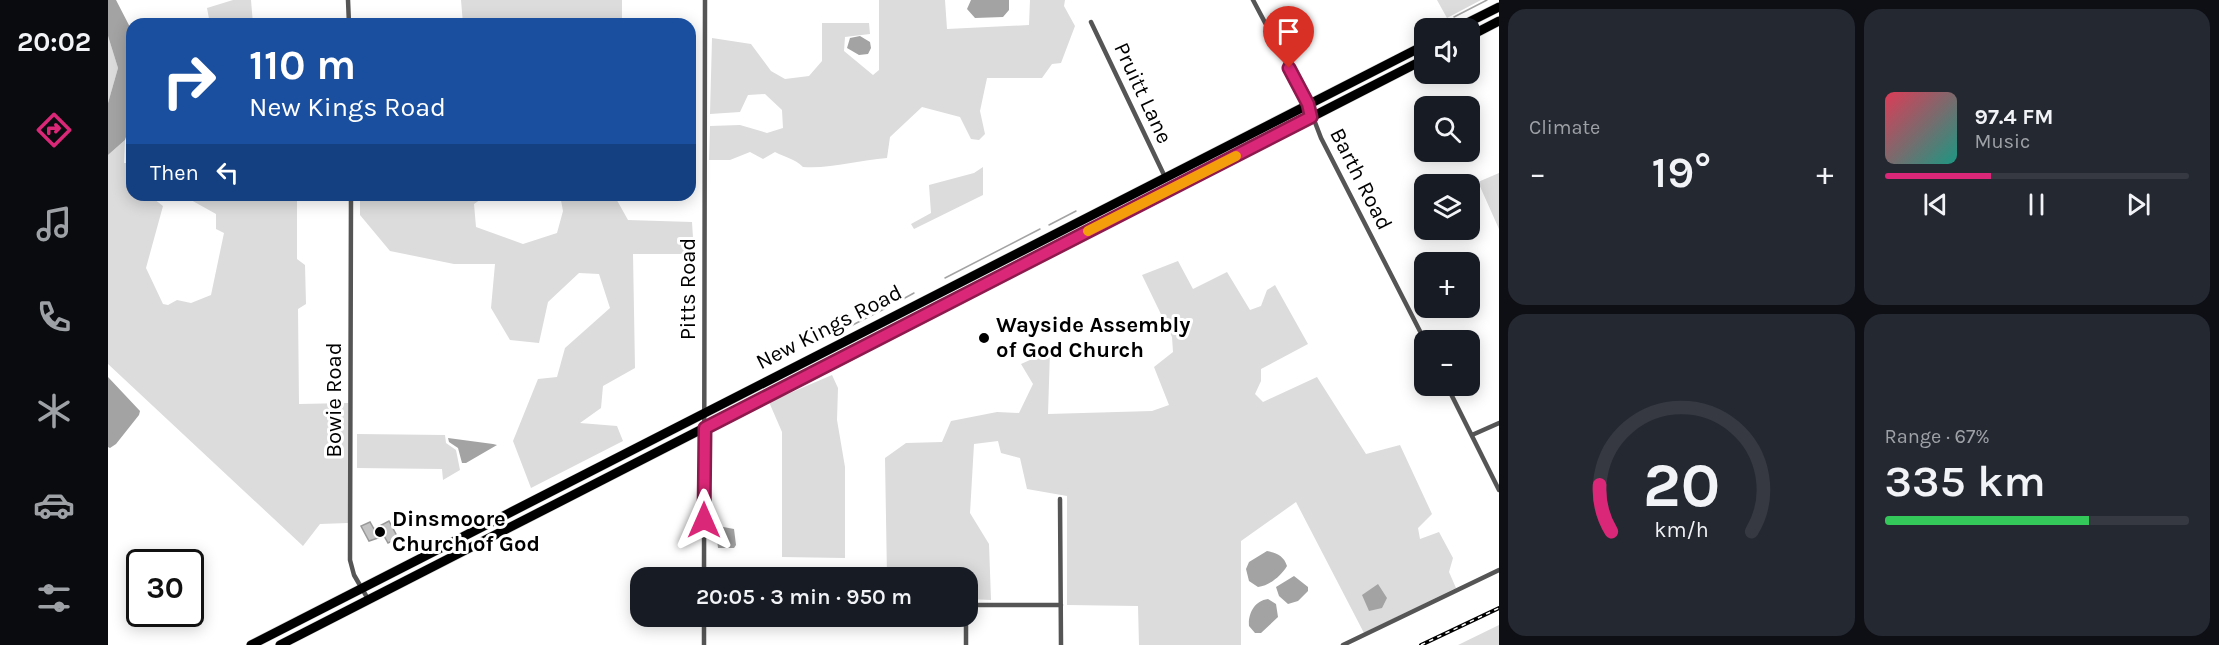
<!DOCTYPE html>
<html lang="en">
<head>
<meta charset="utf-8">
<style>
	:root { --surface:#171b24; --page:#242831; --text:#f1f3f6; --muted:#9ea1a6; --line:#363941; --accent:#db2777 }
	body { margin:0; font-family:Karla,sans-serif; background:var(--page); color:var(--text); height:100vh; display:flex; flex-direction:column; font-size:22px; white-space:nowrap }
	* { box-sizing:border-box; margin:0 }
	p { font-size:20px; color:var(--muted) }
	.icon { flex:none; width:33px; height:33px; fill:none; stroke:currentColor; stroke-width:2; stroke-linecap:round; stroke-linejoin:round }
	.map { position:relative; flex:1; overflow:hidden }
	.side { display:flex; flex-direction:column; gap:9px; padding:9px; background:#0d0f14; width:720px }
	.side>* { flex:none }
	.banner { position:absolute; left:18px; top:18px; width:570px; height:183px; border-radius:18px; box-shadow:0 3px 15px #0003; background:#1a4fa0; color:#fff; overflow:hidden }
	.controls { position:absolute; left:1306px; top:18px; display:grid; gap:12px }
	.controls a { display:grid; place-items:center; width:66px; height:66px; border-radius:12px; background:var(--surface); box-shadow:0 3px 15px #0003; font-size:30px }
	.speed { position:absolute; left:18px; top:549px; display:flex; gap:12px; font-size:30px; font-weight:700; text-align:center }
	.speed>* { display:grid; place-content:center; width:78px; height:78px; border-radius:50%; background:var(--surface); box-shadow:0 3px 15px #0003; line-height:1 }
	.speed .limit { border:3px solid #111; border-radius:9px; background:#fff; color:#111 }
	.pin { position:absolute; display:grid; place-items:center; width:51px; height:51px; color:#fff; margin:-62px -26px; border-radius:50% 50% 50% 0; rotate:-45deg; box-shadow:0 0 6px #0007 }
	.pin .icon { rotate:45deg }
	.me { position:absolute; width:66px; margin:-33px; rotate:0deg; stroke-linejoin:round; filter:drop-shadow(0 0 4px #0008) }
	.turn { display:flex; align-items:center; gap:21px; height:126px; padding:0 24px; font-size:27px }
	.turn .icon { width:78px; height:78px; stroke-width:2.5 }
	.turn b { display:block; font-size:42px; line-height:51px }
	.then { display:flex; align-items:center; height:57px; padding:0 24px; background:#0003; gap:12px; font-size:22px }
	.big { font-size:45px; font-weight:600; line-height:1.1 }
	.side .widget { flex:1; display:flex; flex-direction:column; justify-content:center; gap:9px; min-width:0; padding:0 21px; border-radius:18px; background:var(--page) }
	.side .dial { align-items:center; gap:0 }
	.dial svg { height:156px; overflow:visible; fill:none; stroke:var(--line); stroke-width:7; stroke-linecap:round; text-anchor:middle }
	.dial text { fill:var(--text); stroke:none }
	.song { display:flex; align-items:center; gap:18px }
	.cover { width:72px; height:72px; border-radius:9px; background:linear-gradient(135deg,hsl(350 70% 55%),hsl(170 70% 35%)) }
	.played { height:6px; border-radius:3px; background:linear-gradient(90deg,var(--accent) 35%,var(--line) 35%) }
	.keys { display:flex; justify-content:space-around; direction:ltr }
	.heat { display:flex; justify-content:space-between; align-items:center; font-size:33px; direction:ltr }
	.charge { height:9px; border-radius:4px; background:linear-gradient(90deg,#34c759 67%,var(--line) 0) }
	.side .tiles { flex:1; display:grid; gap:9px; grid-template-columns:repeat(2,1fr) }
	.trip { position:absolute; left:522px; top:567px; width:348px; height:60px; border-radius:18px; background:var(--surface); box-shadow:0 3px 15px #0003; font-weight:600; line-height:60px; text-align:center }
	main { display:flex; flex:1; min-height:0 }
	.tab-bar { display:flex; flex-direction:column; width:108px; justify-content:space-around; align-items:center; background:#090b0e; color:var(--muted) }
	.tab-bar .icon { width:42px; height:42px }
	.tab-bar .on { color:var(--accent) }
	.tab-bar b { font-size:27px; color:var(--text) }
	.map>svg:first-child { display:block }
</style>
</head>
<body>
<main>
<nav class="tab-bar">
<b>20:02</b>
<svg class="icon on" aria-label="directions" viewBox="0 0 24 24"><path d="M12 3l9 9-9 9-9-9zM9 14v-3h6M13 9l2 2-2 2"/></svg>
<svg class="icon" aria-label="music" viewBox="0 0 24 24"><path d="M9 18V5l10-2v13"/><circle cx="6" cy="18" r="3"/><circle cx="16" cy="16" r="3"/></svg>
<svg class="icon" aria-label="phone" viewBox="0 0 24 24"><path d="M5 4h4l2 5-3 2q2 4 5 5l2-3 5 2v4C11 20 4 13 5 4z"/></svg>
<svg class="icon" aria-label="climate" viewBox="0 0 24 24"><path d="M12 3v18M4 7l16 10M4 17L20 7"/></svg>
<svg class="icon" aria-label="car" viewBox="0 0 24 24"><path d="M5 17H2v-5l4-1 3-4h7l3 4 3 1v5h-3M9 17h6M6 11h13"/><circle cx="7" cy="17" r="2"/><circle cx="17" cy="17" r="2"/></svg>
<svg class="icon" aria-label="filters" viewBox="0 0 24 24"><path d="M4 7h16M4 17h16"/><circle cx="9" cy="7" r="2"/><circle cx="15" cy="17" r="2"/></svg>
</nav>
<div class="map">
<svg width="1391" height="645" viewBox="0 0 1391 645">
	<rect width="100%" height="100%" fill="#fff"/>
	<!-- green -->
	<path fill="#dcdcdc" d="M125,0H143L145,24H102L99,8Z
		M353,0H514V24H355Z
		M771,0H837L839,29L921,25L922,0H957L956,6L967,26L953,63L944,64L934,78H879L872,111L877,134L871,140L863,139L852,117L814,107L782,137L779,158C751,160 723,169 695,167C686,158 678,158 667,152L655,159L642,152L622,160H601L602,126L632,125L659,133L675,128L674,110L657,94L640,95L632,112L602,114L604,38L643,44L663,71L677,79L701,76L714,61V23H761L762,34L737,37L736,51L765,75L771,70Z
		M1329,0H1373L1339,18Z
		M0,36L10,68L0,103Z
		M17,140L16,163H24V195H50L46,199L55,206L38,268L55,304L60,305L69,300L83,303L103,295L116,233L108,229V214L74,195H189V259L197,265L198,304L190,309L191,404L240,403V523L212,524L195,546L0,364V155Z
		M875,167V195L806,229L803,224L823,213L821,185L866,173Z
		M1391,173V229L1370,182Z
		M252,195H379L366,204L368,227L415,244L449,233L455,211L452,195H506L520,220L584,222L586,254H525L527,368L495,386L493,408L472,423L509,426L515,441L423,488L405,441L430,379L449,377L457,348L502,308L491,274L471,273L440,302L431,343L402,340L383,308L387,264H346L282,251L252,215Z
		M1070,261L1085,289L1119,272L1142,310L1153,306L1159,290L1167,285L1200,344L1153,369V381L1147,394L1155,402L1209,377L1258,454L1292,445L1324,514L1310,528L1312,539L1331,532L1345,558L1341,572L1348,588L1256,633L1188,502L1133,541V645H1031L1030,606L959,605V496L919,489L912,458L893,453L890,441L866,444L862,513L881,544L883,600L860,599V578L779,577L777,458L798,443L834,442L843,421L889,412L911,413L925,384L913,364L942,351L940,414L1044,411L1061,405L1046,367L1065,352L1064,337L1034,275Z
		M724,375L730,388L729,420L737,467V558L674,557V432L661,402Z
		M249,434L337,435L338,443L348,450L352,470L335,480L334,469L249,468Z
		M1391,625V645H1350Z"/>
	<!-- water -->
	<path fill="#a3a3a3" d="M0,0H8L24,31V119L17,140L0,155V103L10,68L0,36Z
		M863,0H901V10L895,17L867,18L859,9Z
		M1190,12H1192L1199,23C1195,30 1183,38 1176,35L1171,22Z
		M752,36L762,42L763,48L760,54L751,55L739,48L742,38Z
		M0,377L32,411L31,415L8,444L2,448L0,447Z
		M340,438L385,444L389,445L358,463H354L350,448L341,442Z
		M610,526L626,529L628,545L626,548H610L608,531Z
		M1159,551C1169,553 1176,556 1179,566C1173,576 1161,586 1150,587L1141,581L1138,569L1141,562Z
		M1186,576L1200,587V591L1190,601L1180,604L1171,596L1168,587Z
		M1270,584L1279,598L1274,608L1261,611L1254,595Z
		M1160,599L1168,604L1170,617L1153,633H1147L1141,626C1140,614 1146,601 1160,599Z"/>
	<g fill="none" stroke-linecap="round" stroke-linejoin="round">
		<!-- stream -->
		<path stroke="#a3a3a3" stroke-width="1.5" d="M1346,17L1379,0
			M941,225L968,211
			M837,278L932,229
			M795,299L806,293
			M723,336L776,309"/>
	</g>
	<!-- building -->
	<path fill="#c4c4c4" stroke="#999" stroke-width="1.5" d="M281,521L290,538L280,543L276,536L261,541L253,526L262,522L266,529Z"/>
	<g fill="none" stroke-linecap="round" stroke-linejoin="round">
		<!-- highway casing -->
		<g stroke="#dbdbdb" stroke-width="10">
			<path id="highway" d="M1349,28L1391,7
				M1362,36L1391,21
				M143,645L1317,45
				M172,645L1317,59"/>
		</g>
		<!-- street -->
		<path stroke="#555" stroke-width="4.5" d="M240,0L241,24
			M1145,0L1200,104L1213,138L1317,341
			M983,22L1057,177
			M243,195L242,560L246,575L260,599
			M1339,386L1391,490
			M1364,435L1391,423
			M952,499L953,645
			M596,578L597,0
			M860,605H953
			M858,616V645
			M596,645V616
			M1235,645L1391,570"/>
		<!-- highway -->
		<use href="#highway" stroke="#000" stroke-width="9"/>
		<!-- rail casing -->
		<g stroke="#000" stroke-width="4">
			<path id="rail" d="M1313,645L1391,608"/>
		</g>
		<!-- rail -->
		<use href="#rail" stroke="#fff" stroke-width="1.5" stroke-dasharray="4.5" stroke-linecap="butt"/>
	</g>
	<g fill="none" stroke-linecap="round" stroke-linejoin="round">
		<!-- route casing -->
		<g stroke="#8e194d" stroke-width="15">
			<path id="route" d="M596,520L597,428L1203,117L1200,104L1181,68"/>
		</g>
		<!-- route -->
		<use href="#route" stroke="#db2777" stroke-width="10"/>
		<!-- slow -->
		<path stroke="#f59e0b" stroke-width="10" d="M980,231L1128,156"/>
	</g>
	<!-- markers -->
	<g fill="#000" stroke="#fff" stroke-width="2">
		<circle cx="876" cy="338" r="6"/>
		<circle cx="272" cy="532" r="6"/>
	</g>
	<g text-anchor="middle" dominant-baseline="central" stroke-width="6" stroke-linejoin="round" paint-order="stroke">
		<!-- street labels -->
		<g font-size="22" fill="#000" stroke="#fff">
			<text transform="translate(1035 93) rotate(65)">Pruitt Lane</text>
			<text transform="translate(1253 179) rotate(63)">Barth Road</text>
			<text transform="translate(580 289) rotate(-90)">Pitts Road</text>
			<text transform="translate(721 327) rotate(-27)">New Kings Road</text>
			<text transform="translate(226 400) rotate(-90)">Bowie Road</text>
		</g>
		<!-- poi labels -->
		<g font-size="22" font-weight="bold" fill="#000" stroke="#fff" text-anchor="start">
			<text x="888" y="325">Wayside Assembly<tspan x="888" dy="25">of God Church</tspan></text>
			<text x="284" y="519">Dinsmoore<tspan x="284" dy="25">Church of God</tspan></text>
		</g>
	</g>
</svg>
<div class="controls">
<a><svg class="icon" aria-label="sound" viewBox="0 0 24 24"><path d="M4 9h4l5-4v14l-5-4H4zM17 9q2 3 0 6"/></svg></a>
<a><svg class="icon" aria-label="search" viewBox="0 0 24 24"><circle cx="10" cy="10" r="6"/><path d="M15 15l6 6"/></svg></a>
<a><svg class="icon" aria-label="layers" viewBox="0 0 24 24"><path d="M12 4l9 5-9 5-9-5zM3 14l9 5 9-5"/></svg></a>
<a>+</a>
<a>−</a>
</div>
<div class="speed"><div class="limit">30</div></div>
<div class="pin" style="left:1181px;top:68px;background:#d93025"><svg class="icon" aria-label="arrive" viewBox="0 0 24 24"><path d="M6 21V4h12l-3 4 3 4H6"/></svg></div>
<svg class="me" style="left:596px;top:520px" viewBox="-20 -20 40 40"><path d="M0-17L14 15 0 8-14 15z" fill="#db2777" stroke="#fff" stroke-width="4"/></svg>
<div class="trip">20:05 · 3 min · 950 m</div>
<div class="banner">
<div class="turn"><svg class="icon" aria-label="right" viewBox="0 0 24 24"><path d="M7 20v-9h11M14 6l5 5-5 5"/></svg><div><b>110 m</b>New Kings Road</div></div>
<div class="then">Then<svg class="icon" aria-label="left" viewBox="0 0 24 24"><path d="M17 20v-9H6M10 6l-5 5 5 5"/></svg></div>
</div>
</div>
<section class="side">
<div class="tiles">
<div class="widget"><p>Climate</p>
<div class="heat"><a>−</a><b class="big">19°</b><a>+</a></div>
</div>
<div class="widget">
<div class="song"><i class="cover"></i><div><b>97.4 FM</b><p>Music</p></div></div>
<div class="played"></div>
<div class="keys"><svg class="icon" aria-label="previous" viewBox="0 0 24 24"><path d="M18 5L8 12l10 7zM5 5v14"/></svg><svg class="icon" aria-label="pause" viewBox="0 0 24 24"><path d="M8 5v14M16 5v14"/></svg><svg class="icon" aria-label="next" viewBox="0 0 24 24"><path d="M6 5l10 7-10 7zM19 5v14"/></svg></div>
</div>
<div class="widget dial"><svg viewBox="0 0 100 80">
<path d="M14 69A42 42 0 1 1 86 69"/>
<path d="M14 69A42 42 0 0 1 8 45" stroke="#db2777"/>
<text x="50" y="56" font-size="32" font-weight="700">20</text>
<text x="50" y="72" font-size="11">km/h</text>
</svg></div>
<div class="widget"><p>Range · 67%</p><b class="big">335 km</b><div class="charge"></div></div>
</div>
</section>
</main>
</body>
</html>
